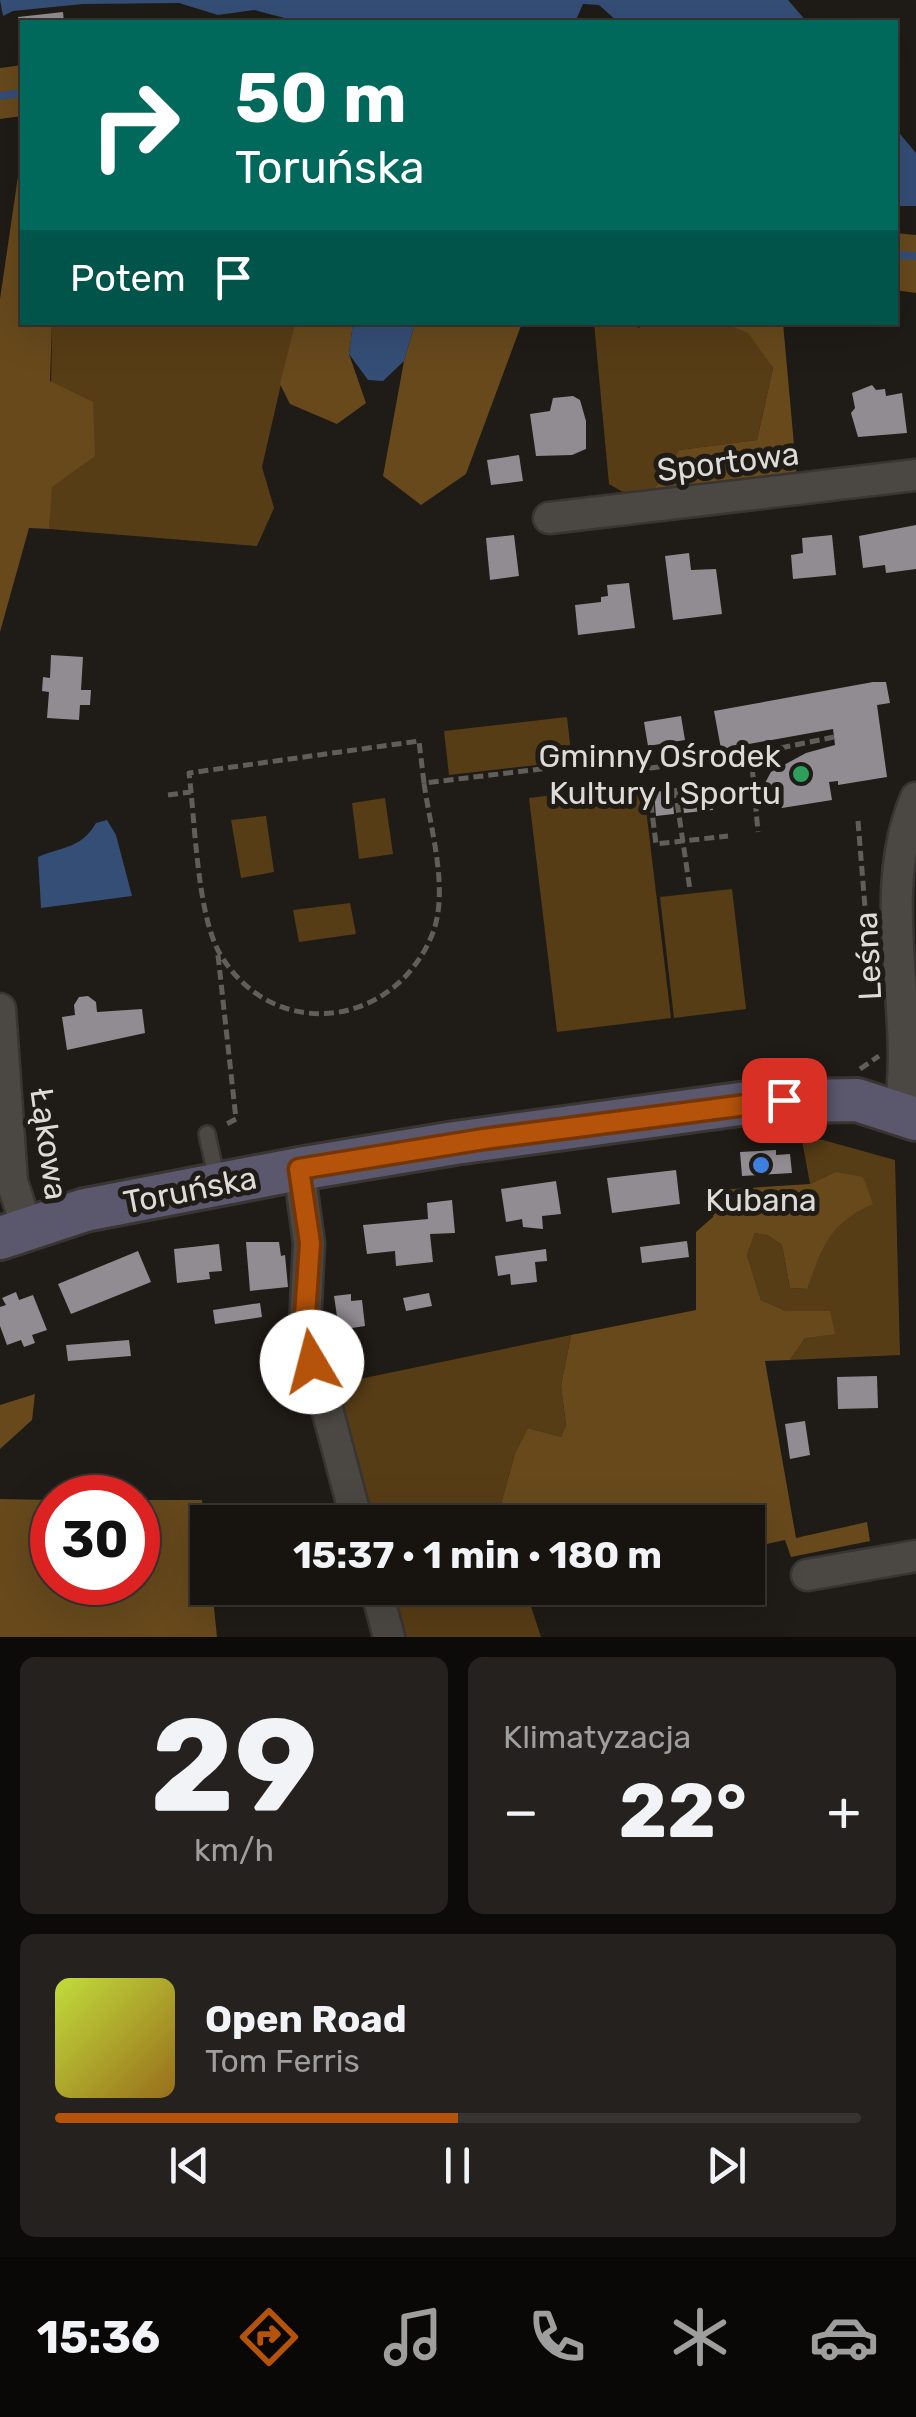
<!DOCTYPE html>
<html lang="pl">
<head>
<meta charset="utf-8">
<style>
	:root { --surface:#171410; --page:#24211e; --text:#f1f3f6; --muted:#9e9e9f; --line:#363330; --accent:#b45309 }
	body { margin:0; font-family:Rubik,sans-serif; background:var(--page); color:var(--text); height:100vh; display:flex; flex-direction:column; font-size:38px; white-space:nowrap }
	* { box-sizing:border-box; margin:0 }
	p { font-size:32px; color:var(--muted) }
	.icon { flex:none; width:55px; height:55px; fill:none; stroke:currentColor; stroke-width:2; stroke-linecap:round; stroke-linejoin:round }
	.map { position:relative; height:1637px; overflow:hidden }
	.drawer { display:flex; flex-direction:column; gap:20px; padding:20px; background:#0d0b09; flex:1 }
	.drawer>* { flex:none }
	.banner { position:absolute; left:20px; top:20px; width:878px; height:305px; border-radius:0px; box-shadow:0 10px 40px #0002,0 0 0 2px var(--line); background:#00695c; color:#fff; overflow:hidden }
	.speed { position:absolute; left:30px; top:1475px; display:flex; gap:20px; font-size:50px; font-weight:700; text-align:center }
	.speed>* { display:grid; place-content:center; width:130px; height:130px; border-radius:50%; background:var(--surface); box-shadow:0 10px 40px #0002,0 0 0 2px var(--line); line-height:1 }
	.speed .limit { border:15px solid #d22; background:#fff; color:#111 }
	.pin { position:absolute; display:grid; place-items:center; width:85px; height:85px; color:#fff; margin:-42px; border-radius:20px; box-shadow:0 5px 15px #0006 }
	.me { position:absolute; width:110px; margin:-55px; rotate:352deg; stroke-linejoin:round; filter:drop-shadow(0 0 8px #0008) }
	.turn { display:flex; align-items:center; gap:35px; height:210px; padding:0 50px; font-size:45px }
	.turn .icon { width:130px; height:130px; stroke-width:2.5 }
	.turn b { display:block; font-size:70px; line-height:85px }
	.then { display:flex; align-items:center; height:95px; padding:0 50px; background:#0003; gap:20px; font-size:38px }
	.big { font-size:75px; font-weight:700; line-height:1.1 }
	.drawer .card { flex:1; display:flex; flex-direction:column; justify-content:center; gap:15px; min-width:0; padding:0 35px; border-radius:15px; background:var(--page) }
	.drawer .dial { align-items:center; gap:0 }
	.dial b { font-size:130px; line-height:1 }
	.song { display:flex; align-items:center; gap:30px }
	.cover { width:120px; height:120px; border-radius:15px; background:linear-gradient(135deg,hsl(70 70% 55%),hsl(40 70% 35%)) }
	.played { height:10px; border-radius:5px; background:linear-gradient(90deg,var(--accent) 50%,var(--line) 50%) }
	.keys { display:flex; justify-content:space-around; direction:ltr }
	.heat { display:flex; justify-content:space-between; align-items:center; font-size:55px; direction:ltr }
	.drawer .tiles { flex:1; display:grid; gap:20px; grid-template-columns:1fr 1fr }
	.card:last-child { grid-column:span 2 }
	.trip { position:absolute; left:190px; top:1505px; width:575px; height:100px; border-radius:0px; background:var(--surface); box-shadow:0 10px 40px #0002,0 0 0 2px var(--line); font-weight:700; line-height:100px; text-align:center }
	.tabs { display:flex; height:160px; justify-content:space-around; align-items:center; background:#090806; color:var(--muted) }
	.tabs .icon { width:70px; height:70px }
	.tabs .active { color:var(--accent) }
	.tabs b { font-size:45px; color:var(--text) }
	.map>svg:first-child { display:block }
</style>
</head>
<body>
<div class="map">
<svg width="916" height="1637" viewBox="0 0 916 1637">
	<rect width="100%" height="100%" fill="#1f1b16"/>
	<!-- green -->
	<path fill="#573d16" d="M52,323H295L262,467L274,508L257,546L49,529Z
		M594,323H636L638,328C661,318 731,317 750,334C759,343 766,358 773,368L757,440L679,450L650,496L633,498L609,484Z
		M567,717L572,761L449,775L444,731Z
		M643,784L671,1018L557,1032L529,798Z
		M385,798L393,854L359,859L352,803Z
		M266,816L274,872L241,878L231,820Z
		M732,889L746,1009L674,1018L660,897Z
		M350,903L356,934L299,942L293,910Z
		M802,1140H823L895,1160L900,1355L790,1360L805,1338L786,1311L761,1300L747,1255L755,1233L769,1236L782,1245L790,1288L806,1289L823,1244L848,1214L835,1172L810,1184Z
		M571,1335L561,1386L566,1425L561,1437L528,1428L515,1453L496,1522H364L326,1386Z
		M382,1588H525L541,1637H396Z"/>
	<!-- forest -->
	<path fill="#67491c" d="M22,65V116L0,119V68Z
		M22,149V322L52,323L50,381L93,402L95,456L52,487L49,529L29,528L0,632V299Z
		M895,233L916,235V293L895,290Z
		M295,323H353L349,354L366,403L337,424L290,404L280,384Z
		M415,323H522L466,474L421,505L383,476L404,361Z
		M724,323H783L797,478L650,496L679,450L757,440L773,368L748,333Z
		M835,1172L863,1177L873,1204C829,1223 822,1247 807,1289L790,1288L782,1245L769,1236L755,1233L747,1255L761,1300L786,1311H830L835,1334L805,1338L790,1360L765,1361L796,1538L867,1522L870,1541L791,1557L785,1540L748,1548V1522H496L515,1453L528,1428L561,1437L566,1425L561,1386L571,1335L696,1310V1232L713,1217L716,1190L810,1184Z
		M35,1394L32,1420L0,1449V1405Z
		M0,1499L52,1500V1582H138V1500H202L208,1588H212L217,1637H0Z"/>
	<!-- water -->
	<path fill="#354e76" d="M0,0H788L807,22H618L599,5L583,4L575,22H300L254,10L218,15L179,3L83,4L13,11L3,16Z
		M895,128L916,153V206H895Z
		M353,323H415L404,361L383,381L368,380L349,354Z
		M107,820L116,835L132,896L41,908L38,857C63,846 81,849 96,823Z"/>
	<g fill="none" stroke-linecap="round" stroke-linejoin="round">
		<!-- stream -->
		<path stroke="#354e76" stroke-width="8" d="M0,96L22,93
			M895,255L916,256"/>
	</g>
	<!-- building -->
	<path fill="#918c92" d="M63,12L64,22H22L20,36L18,17Z
		M872,385L876,390L885,389L886,396L902,393L907,433L858,437L851,413L855,408L852,393Z
		M573,396L580,400L586,421V449L572,455L536,456L530,414L550,411L553,398Z
		M519,455L523,481L491,485L487,460Z
		M916,525V569L886,573L885,565L863,568L859,536Z
		M514,535L519,576L490,580L486,538Z
		M832,535L836,575L793,579L791,555L803,553L802,538Z
		M689,553L691,570L716,569L722,614L673,620L665,556Z
		M629,583L635,628L578,635L575,605L601,602V597L608,596L607,585Z
		M51,655L83,657L81,690H91L90,705H80L79,720L47,718L49,692L42,691L43,677L50,678Z
		M873,682H886L890,703L877,705L887,777L838,785V781L829,782L832,800L782,808L767,795L765,783L771,772L806,753L835,745L833,729L721,749L714,711Z
		M681,716L685,740L648,746L644,722Z
		M710,786L713,810L684,813L681,790Z
		M672,790L674,814L656,816L654,792Z
		M88,996L96,1002L97,1012L142,1009L145,1033L67,1050L62,1017L75,1015L74,1005L79,997Z
		M776,1150V1155L790,1154L792,1173L742,1176L740,1152Z
		M676,1170L680,1204L612,1213L607,1178Z
		M556,1181L561,1214L542,1216L543,1229L523,1227L522,1219L506,1222L501,1189Z
		M452,1200L455,1233L430,1234L433,1262L396,1266L395,1251L367,1254L363,1225L428,1219L427,1203Z
		M687,1241L689,1257L642,1263L640,1247Z
		M246,1242H279L281,1256L285,1255L288,1287L250,1291Z
		M219,1244L222,1271L209,1272L210,1279L177,1283L174,1249Z
		M546,1249L547,1261L535,1262L537,1282L511,1285L510,1274L498,1276L495,1256Z
		M138,1251L151,1282L71,1314L58,1284Z
		M16,1292L19,1300L33,1295L47,1330L32,1335L35,1343L24,1347L21,1340L7,1345L0,1326V1307L6,1305L2,1298Z
		M429,1293L432,1306L406,1311L403,1298Z
		M351,1294V1301L362,1300L365,1326L339,1330L334,1296Z
		M260,1303L262,1317L215,1324L213,1310Z
		M129,1340L131,1356L68,1361L66,1345Z
		M877,1376L878,1408L838,1409L837,1377Z
		M805,1421L810,1455L790,1459L785,1424Z
		M748,1572L754,1595L711,1604L708,1588H748Z"/>
	<g fill="none" stroke-linecap="round" stroke-linejoin="round">
		<!-- service casing -->
		<g stroke="#383532" stroke-width="20">
			<path id="service" d="M207,1134L217,1180"/>
		</g>
		<!-- minor casing -->
		<g stroke="#383532" stroke-width="35">
			<path id="minor" d="M549,518L916,475
				M0,1009L12,1182L27,1227
				M900,1111C916,1008 874,898 916,798
				M299,1169L309,1243L305,1325L357,1522
				M807,1575L916,1556
				M376,1588L389,1637"/>
		</g>
		<!-- secondary casing -->
		<g stroke="#383532" stroke-width="48">
			<path id="secondary" d="M0,1238L85,1210L299,1169L455,1143L754,1102L857,1100L916,1119"/>
		</g>
		<!-- path -->
		<path stroke="#615e59" stroke-width="5" stroke-dasharray="10 5" stroke-linecap="butt" d="M751,754L834,737
			M424,783L419,741L189,773C195,820 197,915 220,954C273,1043 393,1029 432,935C450,891 430,828 424,783L633,758L651,768L751,754L758,832
			M649,788L656,844L728,836
			M675,788L690,890
			M168,795L191,792
			M858,821L867,932
			M218,955L236,1119L223,1126
			M860,1069L879,1056"/>
		<!-- service -->
		<use href="#service" stroke="#4b4742" stroke-width="15"/>
		<!-- minor -->
		<use href="#minor" stroke="#4b4742" stroke-width="30"/>
		<!-- secondary -->
		<use href="#secondary" stroke="#5b576d" stroke-width="42"/>
	</g>
	<g fill="none" stroke-linecap="round" stroke-linejoin="round">
		<!-- route casing -->
		<g stroke="#753606" stroke-width="25">
			<path id="route" d="M312,1362L305,1316L310,1243L299,1169L484,1139L784,1100"/>
		</g>
		<!-- route -->
		<use href="#route" stroke="#b45309" stroke-width="18"/>
	</g>
	<!-- markers -->
	<circle fill="#2e9e5b" stroke="#1f1b16" stroke-width="4" cx="801" cy="774" r="10"/>
	<circle fill="#3f7fe0" stroke="#1f1b16" stroke-width="4" cx="761" cy="1165" r="10"/>
	<g text-anchor="middle" dominant-baseline="central" stroke-width="10" stroke-linejoin="round" paint-order="stroke">
		<!-- street labels -->
		<g font-size="32" fill="#dddbd7" stroke="#1f1b16">
			<text transform="translate(728 462) rotate(-7)">Sportowa</text>
			<text transform="translate(868 956) rotate(-93)">Leśna</text>
			<text transform="translate(49 1144) rotate(82)">Łąkowa</text>
			<text transform="translate(190 1190) rotate(-11)">Toruńska</text>
		</g>
		<!-- poi labels -->
		<g font-size="32" fill="#dddbd7" stroke="#1f1b16" text-anchor="end">
			<text x="781" y="756">Gminny Ośrodek<tspan x="781" dy="37">Kultury I Sportu</tspan></text>
			<text x="761" y="1200" text-anchor="middle">Kubana</text>
		</g>
	</g>
</svg>
<div class="speed"><div class="limit">30</div></div>
<div class="pin" style="left:784px;top:1100px;background:#d93025"><svg class="icon" aria-label="arrive" viewBox="0 0 24 24"><path d="M6 21V4h12l-3 4 3 4H6"/></svg></div>
<svg class="me" style="left:312px;top:1362px" viewBox="-20 -20 40 40"><circle r="19" fill="#fff"/><path d="M0-13L10 11 0 6-10 11z" fill="#b45309"/></svg>
<div class="trip">15:37 · 1 min · 180 m</div>
<div class="banner">
<div class="turn"><svg class="icon" aria-label="right" viewBox="0 0 24 24"><path d="M7 20v-9h11M14 6l5 5-5 5"/></svg><div><b>50 m</b>Toruńska</div></div>
<div class="then">Potem<svg class="icon" aria-label="arrive" viewBox="0 0 24 24"><path d="M6 21V4h12l-3 4 3 4H6"/></svg></div>
</div>
</div>
<section class="drawer">
<div class="tiles">
<div class="card dial"><b>29</b><p>km/h</p></div>
<div class="card"><p>Klimatyzacja</p>
<div class="heat"><a>−</a><b class="big">22°</b><a>+</a></div>
</div>
<div class="card">
<div class="song"><i class="cover"></i><div><b>Open Road</b><p>Tom Ferris</p></div></div>
<div class="played"></div>
<div class="keys"><svg class="icon" aria-label="previous" viewBox="0 0 24 24"><path d="M18 5L8 12l10 7zM5 5v14"/></svg><svg class="icon" aria-label="pause" viewBox="0 0 24 24"><path d="M8 5v14M16 5v14"/></svg><svg class="icon" aria-label="next" viewBox="0 0 24 24"><path d="M6 5l10 7-10 7zM19 5v14"/></svg></div>
</div>
</div>
</section>
<nav class="tabs">
<b>15:36</b>
<svg class="icon active" aria-label="directions" viewBox="0 0 24 24"><path d="M12 3l9 9-9 9-9-9zM9 14v-3h6M13 9l2 2-2 2"/></svg>
<svg class="icon" aria-label="music" viewBox="0 0 24 24"><path d="M9 18V5l10-2v13"/><circle cx="6" cy="18" r="3"/><circle cx="16" cy="16" r="3"/></svg>
<svg class="icon" aria-label="phone" viewBox="0 0 24 24"><path d="M5 4h4l2 5-3 2q2 4 5 5l2-3 5 2v4C11 20 4 13 5 4z"/></svg>
<svg class="icon" aria-label="climate" viewBox="0 0 24 24"><path d="M12 3v18M4 7l16 10M4 17L20 7"/></svg>
<svg class="icon" aria-label="car" viewBox="0 0 24 24"><path d="M5 17H2v-5l4-1 3-4h7l3 4 3 1v5h-3M9 17h6M6 11h13"/><circle cx="7" cy="17" r="2"/><circle cx="17" cy="17" r="2"/></svg>
</nav>
</body>
</html>
